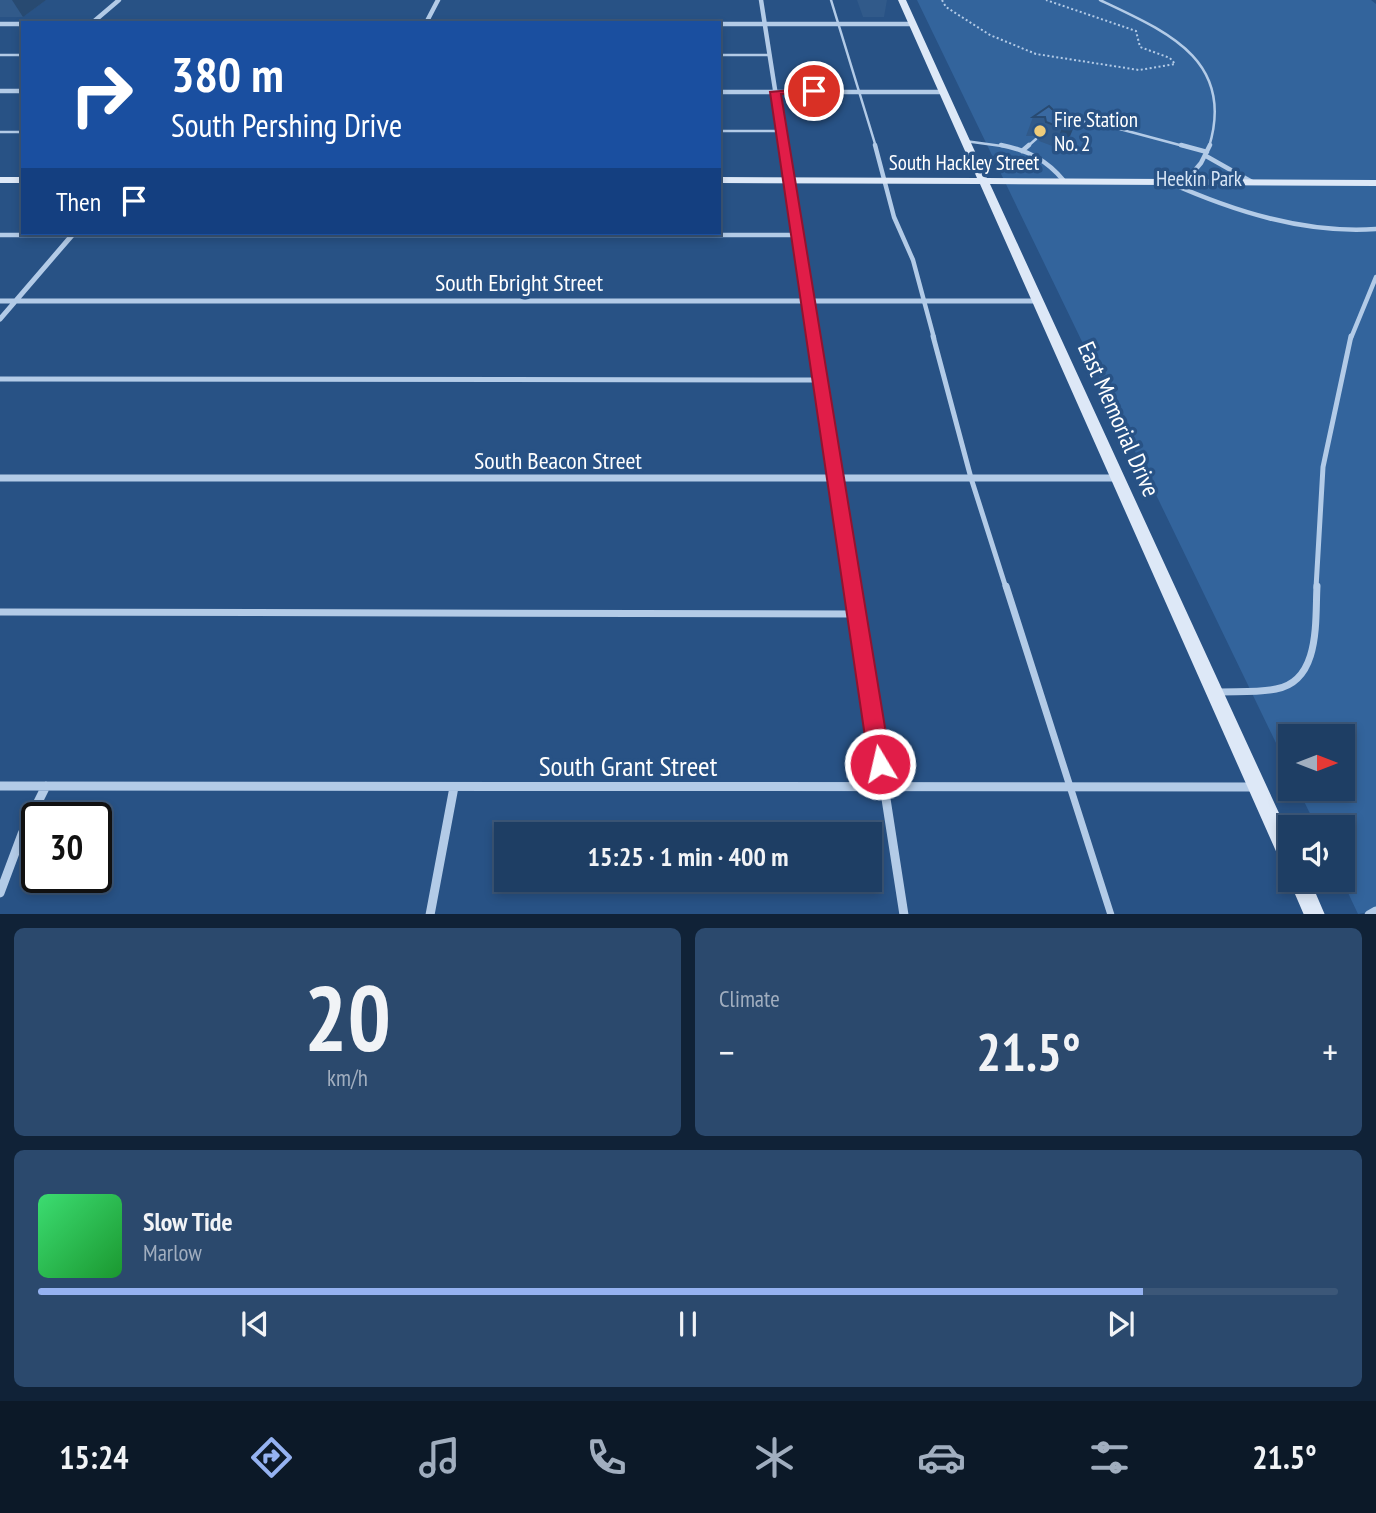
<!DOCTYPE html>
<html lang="en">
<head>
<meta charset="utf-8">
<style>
	:root { --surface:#1e3e64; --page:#2b496d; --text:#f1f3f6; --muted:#a1aebf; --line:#3c5778; --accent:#95b2f1 }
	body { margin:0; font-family:"PT Sans Narrow",sans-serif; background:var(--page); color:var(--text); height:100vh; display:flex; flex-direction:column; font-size:26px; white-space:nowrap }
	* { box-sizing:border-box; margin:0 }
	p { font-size:23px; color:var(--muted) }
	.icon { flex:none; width:38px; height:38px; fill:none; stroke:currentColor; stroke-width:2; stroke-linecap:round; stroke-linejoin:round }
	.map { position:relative; height:914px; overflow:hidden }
	.sheet { display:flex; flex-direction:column; gap:14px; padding:14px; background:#102237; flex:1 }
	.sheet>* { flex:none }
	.top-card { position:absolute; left:21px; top:21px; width:700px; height:214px; border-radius:0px; box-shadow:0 4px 10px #0003,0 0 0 2px var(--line); background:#1a4fa0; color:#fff; overflow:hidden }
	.needle { width:46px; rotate:90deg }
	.fabs { position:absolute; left:1278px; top:724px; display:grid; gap:14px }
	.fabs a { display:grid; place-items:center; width:77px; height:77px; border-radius:0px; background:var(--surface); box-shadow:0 4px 10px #0003,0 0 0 2px var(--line); font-size:35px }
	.speed { position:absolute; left:21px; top:802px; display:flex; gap:14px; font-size:35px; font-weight:700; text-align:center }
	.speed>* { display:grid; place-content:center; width:91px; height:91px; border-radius:50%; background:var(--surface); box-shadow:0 4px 10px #0003,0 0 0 2px var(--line); line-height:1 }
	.speed .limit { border:4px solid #111; border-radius:10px; background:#fff; color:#111 }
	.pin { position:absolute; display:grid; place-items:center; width:60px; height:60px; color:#fff; margin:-30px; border:4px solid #fff; border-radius:50%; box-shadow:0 2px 7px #0007 }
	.me { position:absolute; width:77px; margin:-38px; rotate:351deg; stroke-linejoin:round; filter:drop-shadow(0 0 5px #0008) }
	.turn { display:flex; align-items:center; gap:24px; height:147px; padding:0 35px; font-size:32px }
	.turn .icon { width:91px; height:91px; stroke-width:2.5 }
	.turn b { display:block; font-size:49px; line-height:60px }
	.then { display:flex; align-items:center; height:66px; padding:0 35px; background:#0003; gap:14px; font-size:26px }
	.big { font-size:52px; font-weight:700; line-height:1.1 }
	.sheet .card { flex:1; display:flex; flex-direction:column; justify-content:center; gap:10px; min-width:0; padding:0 24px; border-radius:10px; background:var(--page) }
	.sheet .dial { align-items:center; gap:0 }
	.dial b { font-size:91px; line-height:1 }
	.song { display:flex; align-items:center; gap:21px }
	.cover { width:84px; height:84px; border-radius:10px; background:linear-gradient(135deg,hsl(140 70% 55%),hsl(130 70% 35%)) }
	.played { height:7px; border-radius:4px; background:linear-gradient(90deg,var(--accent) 85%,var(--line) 85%) }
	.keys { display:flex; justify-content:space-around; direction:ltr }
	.heat { display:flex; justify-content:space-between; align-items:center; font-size:38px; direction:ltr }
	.sheet .tiles { flex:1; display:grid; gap:14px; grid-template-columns:1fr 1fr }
	.card:last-child { grid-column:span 2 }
	.trip { position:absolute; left:494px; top:822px; width:388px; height:70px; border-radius:0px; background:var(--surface); box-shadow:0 4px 10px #0003,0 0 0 2px var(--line); font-weight:700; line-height:70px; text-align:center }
	.menu { display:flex; height:112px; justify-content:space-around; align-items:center; background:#0c1928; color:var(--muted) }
	.menu .icon { width:49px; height:49px }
	.menu .selected { color:var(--accent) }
	.menu b { font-size:32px; color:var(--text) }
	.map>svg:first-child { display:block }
</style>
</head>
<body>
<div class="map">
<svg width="1376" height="915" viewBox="0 0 1376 915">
	<rect width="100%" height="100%" fill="#285285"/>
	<!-- green -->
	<path fill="#33649c" d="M917,0H1371L1376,4V911L1358,914L1342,880V828H1317L1298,789H1342V737H1290V772Z"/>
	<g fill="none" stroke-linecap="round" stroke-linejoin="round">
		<!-- path -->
		<path stroke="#b3cbe7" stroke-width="2" stroke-dasharray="2 2.5" stroke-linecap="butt" d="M942,0L946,7L990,35L1036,54L1139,70L1175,64L1170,58L1140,47L1136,31L1046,0"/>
		<!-- lane-far3 -->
		<path stroke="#b3cbe7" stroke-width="2.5" d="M831,0L876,147
			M1100,0C1165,31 1236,59 1209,147
			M0,55H23
			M719,55H770
			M1070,120L1101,124L1187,147
			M719,131H781
			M0,132H23
			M965,141L1009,147
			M1027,147L1036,139"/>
		<!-- lane-far2 -->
		<path stroke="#b3cbe7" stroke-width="4.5" d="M875,145L894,217L913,260L934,338
			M1001,145C1027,150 1047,160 1064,181
			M1181,145L1207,152
			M1022,151L1029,145
			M1206,156L1252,182
			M1168,182C1233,211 1304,234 1376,229
			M1185,182L1201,163L1210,145
			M0,235H798
			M1351,338L1376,277"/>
		<!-- lane-far1 -->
		<path stroke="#b3cbe7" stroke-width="5" d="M933,336L971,478L1006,588
			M0,379L820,380
			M1316,588L1323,467L1351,336"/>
		<!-- lane -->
		<path stroke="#b3cbe7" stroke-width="7" d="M1006,586L1111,915
			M0,612L856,614
			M1216,692C1236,691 1257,693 1276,689C1321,681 1315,620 1317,586"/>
		<!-- street-far3 -->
		<path stroke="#b3cbe7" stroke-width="4.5" d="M761,0L784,147
			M92,23L119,0
			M426,23L438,0
			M0,24H23
			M719,24H912
			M0,91H23
			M719,92H943"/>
		<!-- street-far2 -->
		<path stroke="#b3cbe7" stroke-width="5" d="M784,145L814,338
			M0,301H1037
			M0,319L74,233"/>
		<!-- street-far1 -->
		<path stroke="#b3cbe7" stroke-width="7" d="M814,336L853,588
			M0,478H1116"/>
		<!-- street -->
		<path stroke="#b3cbe7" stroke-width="9" d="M853,586L904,915
			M0,786L1256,787
			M0,893L22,834L46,786
			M430,915L454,787
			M1369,915L1376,911"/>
		<!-- secondary -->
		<path fill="#dde8f7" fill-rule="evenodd" d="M898,0H906L987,178L1376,180V186L990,184L1290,837V870L1283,867L980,184L719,183V177L977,178Z
			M0,177H23V183H0Z
			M1290,878V880H1310L1325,915H1304L1289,880Z"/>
	</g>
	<!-- wall -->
	<path fill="#315a8a" d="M0,0H46L23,17H0Z
		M857,0H887L884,17H863Z
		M1056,113L1078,117L1070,136L1055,147L1039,141L1038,136H1026L1033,117Z"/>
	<!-- shaded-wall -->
	<path fill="#284a71" d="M12,0H46L23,17Z
		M1078,117L1070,136L1055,147L1062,128Z"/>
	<!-- building -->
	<path fill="#3969a1" stroke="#284a71" stroke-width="2" d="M1049,106L1056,113L1062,111L1078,117L1062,128L1046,122L1045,117H1033Z"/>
	<!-- route -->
	<path fill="#e11d48" stroke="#92132f" stroke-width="2" d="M814,88L817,93L781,94L891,764L888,771L880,774L873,771L869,764L770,92Z"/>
	<!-- markers -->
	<circle fill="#efcc7a" stroke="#285285" stroke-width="2.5" cx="1040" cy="131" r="7"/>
	<g text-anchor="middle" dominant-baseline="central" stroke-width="7" stroke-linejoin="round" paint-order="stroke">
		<!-- far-poi labels -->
		<g font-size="21" fill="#fff" stroke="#285285" text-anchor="start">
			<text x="1054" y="119">Fire Station<tspan x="1054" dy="24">No. 2</tspan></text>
		</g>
		<!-- far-street labels -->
		<g font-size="21" fill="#fff" stroke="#285285">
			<text x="964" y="162">South Hackley Street</text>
		</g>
		<!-- far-park labels -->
		<g font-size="21" fill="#d7e5f6" stroke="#285285">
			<text x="1199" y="178">Heekin Park</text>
		</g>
		<!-- street labels -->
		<g font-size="24" fill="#fff" stroke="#285285">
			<text x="519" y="282">South Ebright Street</text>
			<text transform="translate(1119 419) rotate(66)">East Memorial Drive</text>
			<text x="558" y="460">South Beacon Street</text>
		</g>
		<!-- near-street labels -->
		<g font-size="28" fill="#fff" stroke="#285285">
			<text x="628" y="765">South Grant Street</text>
		</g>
	</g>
</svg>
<div class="fabs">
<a><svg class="needle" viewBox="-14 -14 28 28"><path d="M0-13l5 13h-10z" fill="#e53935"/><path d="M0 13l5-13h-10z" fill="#a1aebf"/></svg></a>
<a><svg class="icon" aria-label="sound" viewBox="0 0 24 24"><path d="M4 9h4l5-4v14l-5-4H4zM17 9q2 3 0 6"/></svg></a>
</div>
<div class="speed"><div class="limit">30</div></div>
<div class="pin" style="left:814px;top:91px;background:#d93025"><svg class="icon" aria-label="arrive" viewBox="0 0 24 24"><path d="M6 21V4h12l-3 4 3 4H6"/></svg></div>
<svg class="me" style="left:880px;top:764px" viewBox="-20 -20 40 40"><circle r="17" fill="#e11d48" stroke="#fff" stroke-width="3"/><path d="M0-11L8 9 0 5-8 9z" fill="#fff"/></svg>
<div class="trip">15:25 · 1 min · 400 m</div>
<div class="top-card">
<div class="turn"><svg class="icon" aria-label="right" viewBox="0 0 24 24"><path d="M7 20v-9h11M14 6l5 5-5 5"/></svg><div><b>380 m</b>South Pershing Drive</div></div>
<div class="then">Then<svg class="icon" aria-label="arrive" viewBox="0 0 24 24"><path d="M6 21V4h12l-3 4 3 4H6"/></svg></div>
</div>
</div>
<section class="sheet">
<div class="tiles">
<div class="card dial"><b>20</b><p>km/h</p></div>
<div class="card"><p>Climate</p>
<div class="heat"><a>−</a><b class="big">21.5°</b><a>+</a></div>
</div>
<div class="card">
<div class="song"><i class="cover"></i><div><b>Slow Tide</b><p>Marlow</p></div></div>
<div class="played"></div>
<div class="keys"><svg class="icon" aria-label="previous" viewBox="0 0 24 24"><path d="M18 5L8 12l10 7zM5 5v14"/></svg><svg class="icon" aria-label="pause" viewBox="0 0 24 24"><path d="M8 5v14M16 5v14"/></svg><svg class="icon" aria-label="next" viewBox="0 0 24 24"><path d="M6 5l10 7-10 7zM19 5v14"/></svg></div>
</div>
</div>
</section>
<nav class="menu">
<b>15:24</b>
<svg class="icon selected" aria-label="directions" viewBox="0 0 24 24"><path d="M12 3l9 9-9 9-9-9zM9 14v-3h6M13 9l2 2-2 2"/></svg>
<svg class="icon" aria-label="music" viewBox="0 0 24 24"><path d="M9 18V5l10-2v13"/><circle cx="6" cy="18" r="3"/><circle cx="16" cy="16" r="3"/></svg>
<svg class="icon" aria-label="phone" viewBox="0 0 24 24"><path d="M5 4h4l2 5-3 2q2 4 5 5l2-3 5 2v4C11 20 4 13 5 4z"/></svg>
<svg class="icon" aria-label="climate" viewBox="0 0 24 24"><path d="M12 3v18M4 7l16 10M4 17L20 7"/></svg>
<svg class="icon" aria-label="car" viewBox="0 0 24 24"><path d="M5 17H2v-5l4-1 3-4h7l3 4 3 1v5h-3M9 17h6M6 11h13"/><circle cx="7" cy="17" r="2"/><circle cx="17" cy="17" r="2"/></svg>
<svg class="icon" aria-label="filters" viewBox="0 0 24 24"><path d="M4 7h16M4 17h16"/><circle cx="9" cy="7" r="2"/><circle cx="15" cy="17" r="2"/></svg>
<b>21.5°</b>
</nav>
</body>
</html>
